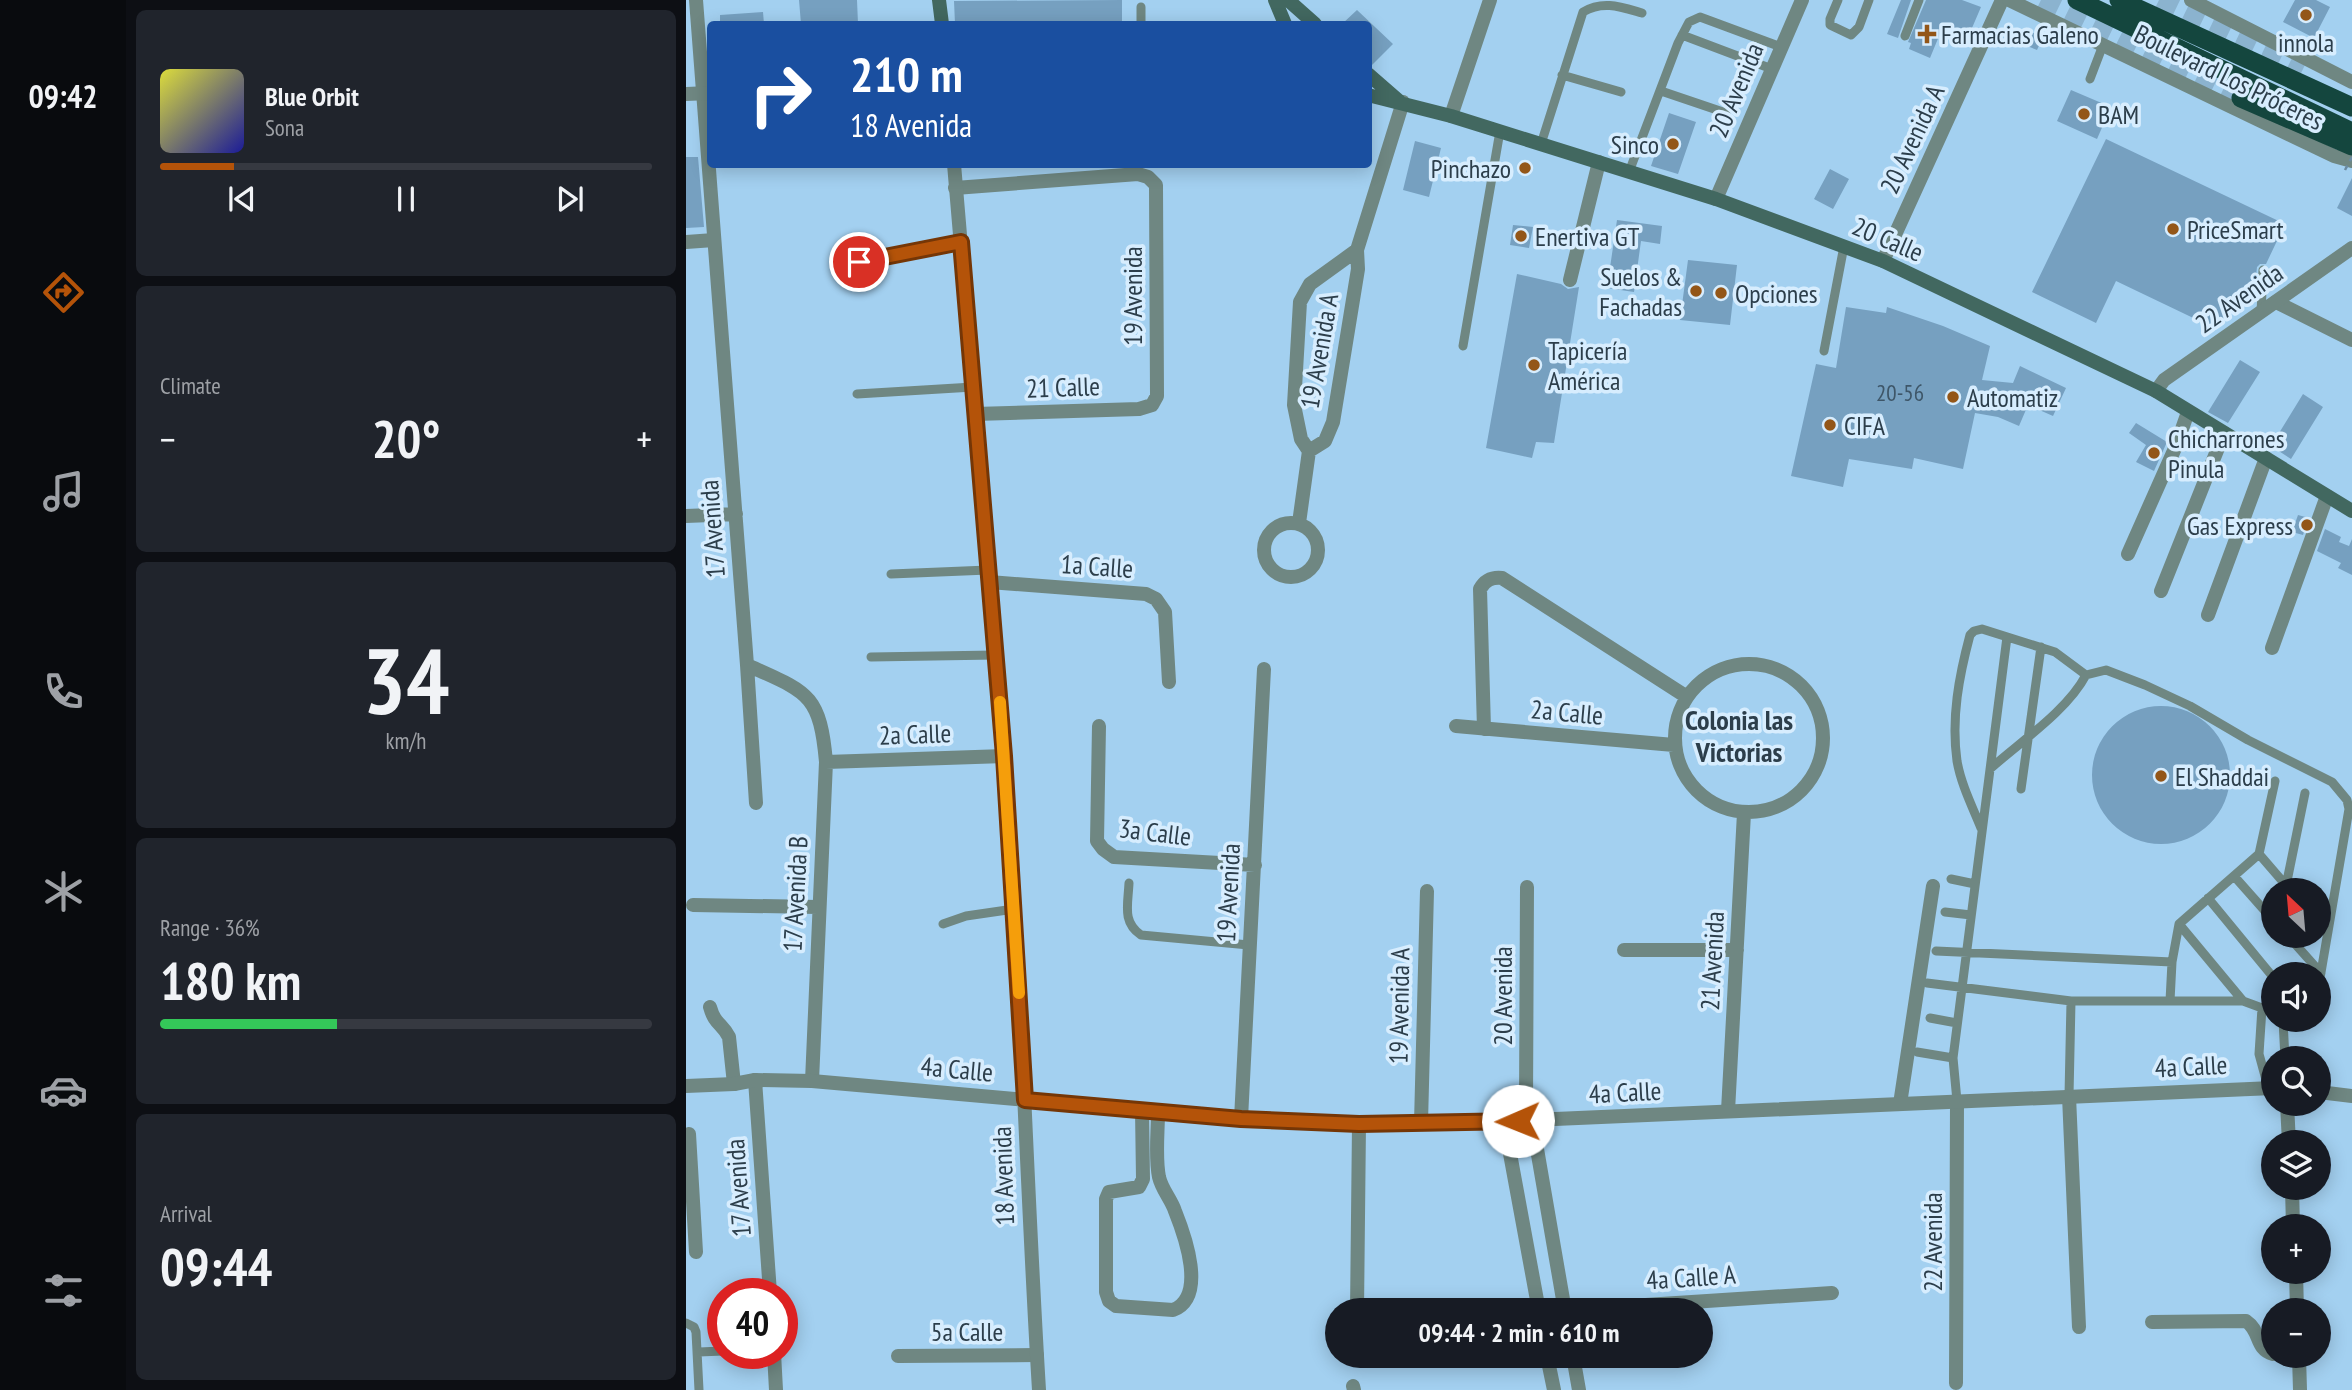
<!DOCTYPE html>
<html lang="en">
<head>
<meta charset="utf-8">
<style>
	:root { --surface:#171b24; --page:#20242c; --text:#f1f3f6; --muted:#9ea1a6; --line:#363941; --accent:#b45309 }
	body { margin:0; font-family:"PT Sans Narrow",sans-serif; background:var(--page); color:var(--text); height:100vh; display:flex; flex-direction:column; font-size:26px; white-space:nowrap }
	* { box-sizing:border-box; margin:0 }
	p { font-size:23px; color:var(--muted) }
	.icon { flex:none; width:38px; height:38px; fill:none; stroke:currentColor; stroke-width:2; stroke-linecap:round; stroke-linejoin:round }
	.map { position:relative; flex:1; overflow:hidden }
	.details { display:flex; flex-direction:column; gap:10px; padding:10px; background:#0d0f14; width:560px }
	.details>* { flex:none }
	.banner { position:absolute; left:21px; top:21px; width:665px; height:147px; border-radius:7px; box-shadow:0 4px 18px #0003; background:#1a4fa0; color:#fff; overflow:hidden }
	.needle { width:46px; rotate:334deg }
	.controls { position:absolute; left:1575px; top:878px; display:grid; gap:14px }
	.controls a { display:grid; place-items:center; width:70px; height:70px; border-radius:50%; background:var(--surface); box-shadow:0 4px 18px #0003; font-size:35px }
	.speed { position:absolute; left:21px; top:1278px; display:flex; gap:14px; font-size:35px; font-weight:700; text-align:center }
	.speed>* { display:grid; place-content:center; width:91px; height:91px; border-radius:50%; background:var(--surface); box-shadow:0 4px 18px #0003; line-height:1 }
	.speed .limit { border:10px solid #d22; background:#fff; color:#111 }
	.pin { position:absolute; display:grid; place-items:center; width:60px; height:60px; color:#fff; margin:-30px; border:4px solid #fff; border-radius:50%; box-shadow:0 2px 7px #0007 }
	.me { position:absolute; width:77px; margin:-38px; rotate:269deg; stroke-linejoin:round; filter:drop-shadow(0 0 5px #0008) }
	.turn { display:flex; align-items:center; gap:24px; height:147px; padding:0 28px; font-size:32px }
	.turn .icon { width:91px; height:91px; stroke-width:2.5 }
	.turn b { display:block; font-size:49px; line-height:60px }
	.big { font-size:52px; font-weight:700; line-height:1.1 }
	.details .widget { flex:1; display:flex; flex-direction:column; justify-content:center; gap:10px; min-width:0; padding:0 24px; border-radius:10px; background:var(--page) }
	.details .dial { align-items:center; gap:0 }
	.dial b { font-size:91px; line-height:1 }
	.song { display:flex; align-items:center; gap:21px }
	.cover { width:84px; height:84px; border-radius:10px; background:linear-gradient(135deg,hsl(60 70% 55%),hsl(240 70% 35%)) }
	.played { height:7px; border-radius:4px; background:linear-gradient(90deg,var(--accent) 15%,var(--line) 15%) }
	.keys { display:flex; justify-content:space-around; direction:ltr }
	.heat { display:flex; justify-content:space-between; align-items:center; font-size:38px; direction:ltr }
	.charge { height:10px; border-radius:5px; background:linear-gradient(90deg,#34c759 36%,var(--line) 0) }
	.trip { position:absolute; left:639px; top:1298px; width:388px; height:70px; border-radius:35px; background:var(--surface); box-shadow:0 4px 18px #0003; font-weight:700; line-height:70px; text-align:center }
	main { display:flex; flex:1; min-height:0 }
	.dock { display:flex; flex-direction:column; width:126px; justify-content:space-around; align-items:center; background:#090b0e; color:var(--muted) }
	.dock .icon { width:49px; height:49px }
	.dock .selected { color:var(--accent) }
	.dock b { font-size:32px; color:var(--text) }
	.map>svg:first-child { display:block }
</style>
</head>
<body>
<main>
<nav class="dock">
<b>09:42</b>
<svg class="icon selected" aria-label="directions" viewBox="0 0 24 24"><path d="M12 3l9 9-9 9-9-9zM9 14v-3h6M13 9l2 2-2 2"/></svg>
<svg class="icon" aria-label="music" viewBox="0 0 24 24"><path d="M9 18V5l10-2v13"/><circle cx="6" cy="18" r="3"/><circle cx="16" cy="16" r="3"/></svg>
<svg class="icon" aria-label="phone" viewBox="0 0 24 24"><path d="M5 4h4l2 5-3 2q2 4 5 5l2-3 5 2v4C11 20 4 13 5 4z"/></svg>
<svg class="icon" aria-label="climate" viewBox="0 0 24 24"><path d="M12 3v18M4 7l16 10M4 17L20 7"/></svg>
<svg class="icon" aria-label="car" viewBox="0 0 24 24"><path d="M5 17H2v-5l4-1 3-4h7l3 4 3 1v5h-3M9 17h6M6 11h13"/><circle cx="7" cy="17" r="2"/><circle cx="17" cy="17" r="2"/></svg>
<svg class="icon" aria-label="filters" viewBox="0 0 24 24"><path d="M4 7h16M4 17h16"/><circle cx="9" cy="7" r="2"/><circle cx="15" cy="17" r="2"/></svg>
</nav>
<section class="details">
<div class="widget">
<div class="song"><i class="cover"></i><div><b>Blue Orbit</b><p>Sona</p></div></div>
<div class="played"></div>
<div class="keys"><svg class="icon" aria-label="previous" viewBox="0 0 24 24"><path d="M18 5L8 12l10 7zM5 5v14"/></svg><svg class="icon" aria-label="pause" viewBox="0 0 24 24"><path d="M8 5v14M16 5v14"/></svg><svg class="icon" aria-label="next" viewBox="0 0 24 24"><path d="M6 5l10 7-10 7zM19 5v14"/></svg></div>
</div>
<div class="widget"><p>Climate</p>
<div class="heat"><a>−</a><b class="big">20°</b><a>+</a></div>
</div>
<div class="widget dial"><b>34</b><p>km/h</p></div>
<div class="widget"><p>Range · 36%</p><b class="big">180 km</b><div class="charge"></div></div>
<div class="widget"><p>Arrival</p><b class="big">09:44</b></div>
</section>
<div class="map">
<svg width="1666" height="1390" viewBox="0 0 1666 1390">
	<rect width="100%" height="100%" fill="#a3d0f0"/>
	<!-- building -->
	<path fill="#76a0c0" d="M113,0H171L172,24H115Z
		M436,0V24H269L268,1Z
		M1215,0H1225L1212,38L1201,34Z
		M1240,0H1276L1295,7L1283,35L1258,24L1244,58L1223,49L1225,43L1222,42Z
		M1609,0H1630L1644,7L1628,38L1597,22Z
		M671,10L707,44L686,65H682V24H656Z
		M77,12L78,24H34V15Z
		M1345,32L1357,37L1351,50L1339,45Z
		M1385,90L1425,107L1411,139L1371,121Z
		M983,113L1010,122L992,174L965,166Z
		M1420,139L1599,224L1580,264H1574L1571,267L1569,286L1561,304L1524,326L1430,281L1410,323L1346,292Z
		M729,141L755,148L743,197L717,190Z
		M0,157H12L18,227L0,228Z
		M1144,169L1163,179L1147,209L1128,199Z
		M1666,178V216L1651,208Z
		M931,220L976,226L974,244L955,241L948,292L921,288Z
		M827,225L847,227L843,248L824,245Z
		M1002,260L1051,265L1044,325L994,320Z
		M831,274L875,284L882,289L893,287L868,443L850,442L846,458L800,448Z
		M1160,307L1200,313L1201,307L1257,326L1304,346L1296,380L1327,383L1334,366L1380,388L1367,416L1342,405L1333,426L1312,417L1289,413L1277,469L1228,458L1226,469L1163,459L1157,487L1105,476L1130,364L1150,368Z
		M1554,360L1574,372L1542,423L1522,412Z
		M1617,394L1637,407L1605,459L1585,446Z
		M1450,423L1481,442L1468,471L1450,462L1460,445L1443,433Z
		M1612,515L1623,518L1617,535L1606,532Z
		M1639,529L1655,537L1653,542L1663,546L1666,539V575L1652,568L1655,563L1631,551Z
		M1406 775a69 69 0 1 1 138 0a69 69 0 1 1-138 0Z"/>
	<g fill="none" stroke-linecap="round" stroke-linejoin="round">
		<!-- trunk-tunnel -->
		<path stroke="#8bb3cf" stroke-width="19" stroke-dasharray="19 10" stroke-linecap="butt" d="M1355,0L1555,98
			M1473,0L1617,69"/>
		<!-- service -->
		<path stroke="#6f8782" stroke-width="9" d="M1152,0L1144,19V25L1165,35L1173,27L1183,0
			M455,7V24
			M996,35L1086,69
			M1219,36L1233,0
			M876,75L935,92
			M1404,79L1417,45
			M975,91L1040,113
			M855,144L897,12C917,0 935,7 956,13
			M943,172L992,43L1003,22L1014,17L1095,47
			M1575,313L1577,270
			M777,346L814,131
			M1138,351L1158,246
			M171,394L287,387
			M205,574L302,570
			M185,657L310,655
			M1304,769C1334,742 1381,711 1400,675L1420,670L1459,685L1504,706L1562,740L1646,782L1661,800L1663,809L1633,984
			M1589,781L1573,854L1605,891
			M1335,789L1355,647
			M1295,828C1286,806 1275,784 1271,761C1265,718 1273,676 1284,635L1288,631L1296,629L1369,652L1400,675
			M1548,876L1587,920
			M1265,879L1289,884
			M443,883C442,905 436,922 455,935L563,945
			M1600,886L1619,793
			M1522,898L1587,977
			M1259,912L1285,915
			M257,924L280,916L328,909
			M1493,924L1557,1001
			M1602,936L1635,973
			M1250,951L1486,962
			M1241,983L1385,1001H1557L1576,1008L1587,1007
			M1484,1001L1486,962L1493,924L1573,854
			M1576,1008L1573,1054L1582,1087
			M1244,1018L1271,1023
			M1597,1020L1599,1059
			M1231,1052L1267,1058
			M1383,1096L1385,1001
			M1271,1101L1267,1058L1321,637
			M0,1323L8,1327L10,1332L13,1390
			M13,1352L37,1351"/>
		<!-- minor -->
		<path stroke="#6f8782" stroke-width="14" d="M10,0L61,665L70,803
			M765,116L804,0
			M269,188L452,174L462,177L470,185L471,396L466,405L453,409L289,414
			M0,242L28,240
			M1197,261L1316,0
			M151,266L275,242
			M884,280L913,162
			M1590,302L1666,340
			M623,451L639,441L647,422L672,269L671,250L717,102
			M0,516L50,514
			M578 550a27 27 0 1 1 54 0a27 27 0 1 1-54 0Z
			M613,523L623,451L615,439L608,405L614,302L624,284L671,250
			M1442,554L1490,446L1502,412
			M303,582L460,594L470,599L479,612L483,682
			M1475,591L1538,433
			M1522,615L1580,458
			M1586,648L1641,496
			M989 738a74 74 0 1 1 148 0a74 74 0 1 1-148 0Z
			M61,665C121,692 134,693 140,762L126,1081
			M413,726L411,841L417,849L428,857L569,865
			M770,726L988,745
			M798,729L794,589C799,580 806,577 816,578L1001,697
			M140,762L319,756
			M841,887L840,1103L846,1120L879,1311
			M7,905L132,907
			M938,950H1051
			M24,1007C29,1025 36,1023 43,1037L48,1084
			M69,1080L84,1293
			M1383,1096L1393,1327
			M1214,1104L1247,886
			M1601,1104L1603,1143
			M456,1110L457,1179L453,1187L423,1192L420,1199V1292L423,1301L430,1306L487,1310C521,1297 499,1236 489,1211C485,1199 476,1190 473,1177C469,1157 472,1133 472,1112
			M1042,1111L1058,813
			M555,1119L578,669
			M818,1121L853,1311
			M735,1123L741,891
			M3,1134L10,1252
			M1606,1188L1607,1227
			M1610,1272L1611,1311
			M671,1311L673,1124
			M867,1311L1146,1293
			M1466,1322L1560,1321C1575,1331 1569,1349 1587,1354
			M88,1353L90,1390
			M212,1356L351,1355
			M861,1356L868,1390
			M887,1356L893,1390
			M1613,1356L1614,1390
			M1270,1383L1271,1101
			M667,1386L668,1390"/>
		<!-- tertiary -->
		<path stroke="#6f8782" stroke-width="14" d="M1323,0L1648,156L1666,161
			M1505,0L1666,82
			M0,94L24,93
			M268,164C283,361 303,558 318,755C335,966 340,1178 353,1390
			M1030,199L1116,0
			M1470,391L1478,380L1666,248
			M0,1086L48,1084L69,1080L126,1081L555,1119L673,1124L846,1120L1587,1088
			M1633,1092L1666,1096"/>
		<!-- secondary -->
		<path stroke="#426860" stroke-width="14" d="M253,0L256,24
			M589,0L599,24
			M602,0L629,24
			M682,74L713,101
			M682,95L765,116L1030,199L1197,261L1470,391L1666,511"/>
		<!-- trunk -->
		<path stroke="#14463e" stroke-width="19" d="M1391,0L1666,132
			M1433,0L1666,107
			M1555,98L1666,146"/>
		<!-- path-bridge -->
		<path stroke="#6a8aa1" stroke-width="2.5" stroke-dasharray="5 5" stroke-linecap="butt" d="M1659,170L1666,157"/>
	</g>
	<g fill="none" stroke-linecap="round" stroke-linejoin="round">
		<!-- route casing -->
		<g stroke="#753606" stroke-width="18">
			<path id="route" d="M173,262L275,242L318,756L339,1100L555,1119L673,1124L832,1121"/>
		</g>
		<!-- route -->
		<use href="#route" stroke="#b45309" stroke-width="12"/>
		<!-- slow -->
		<path stroke="#f59e0b" stroke-width="12" d="M314,702L333,993"/>
	</g>
	<!-- markers -->
	<g fill="#935618" stroke="#d7edfe" stroke-width="2.5">
		<circle cx="1620" cy="15" r="7"/>
		<path d="M1237.5 23.5h7v7h7v7h-7v7h-7v-7h-7v-7h7z"/>
		<circle cx="1398" cy="114" r="7"/>
		<circle cx="987" cy="144" r="7"/>
		<circle cx="839" cy="168" r="7"/>
		<circle cx="1487" cy="229" r="7"/>
		<circle cx="835" cy="236" r="7"/>
		<circle cx="1010" cy="291" r="7"/>
		<circle cx="1035" cy="293" r="7"/>
		<circle cx="848" cy="365" r="7"/>
		<circle cx="1267" cy="397" r="7"/>
		<circle cx="1144" cy="425" r="7"/>
		<circle cx="1468" cy="453" r="7"/>
		<circle cx="1621" cy="525" r="7"/>
		<circle cx="1475" cy="776" r="7"/>
	</g>
	<g text-anchor="middle" dominant-baseline="central" stroke-width="7" stroke-linejoin="round" paint-order="stroke">
		<!-- number labels -->
		<g font-size="23" fill="#3e5668">
			<text x="1214" y="392">20-56</text>
		</g>
		<!-- poi labels -->
		<g font-size="26" fill="#2c3e4b" stroke="#d7edfe" text-anchor="start">
			<text x="1255" y="34">Farmacias Galeno</text>
			<text x="1620" y="42" text-anchor="middle">innola</text>
			<text x="1412" y="114">BAM</text>
			<text x="973" y="144" text-anchor="end">Sinco</text>
			<text x="825" y="168" text-anchor="end">Pinchazo</text>
			<text x="1501" y="229">PriceSmart</text>
			<text x="849" y="236">Enertiva GT</text>
			<text x="996" y="276" text-anchor="end">Suelos &amp;<tspan x="996" dy="30">Fachadas</tspan></text>
			<text x="1049" y="293">Opciones</text>
			<text x="862" y="350">Tapicería<tspan x="862" dy="30">América</tspan></text>
			<text x="1281" y="397">Automatiz</text>
			<text x="1158" y="425">CIFA</text>
			<text x="1482" y="438">Chicharrones<tspan x="1482" dy="30">Pinula</tspan></text>
			<text x="1607" y="525" text-anchor="end">Gas Express</text>
			<text x="1489" y="776">El Shaddai</text>
		</g>
		<!-- street labels -->
		<g font-size="26" fill="#2c3e4b" stroke="#d7edfe">
			<text transform="translate(1543 77) rotate(26)">Boulevard Los Próceres</text>
			<text transform="translate(1050 90) rotate(-67)">20 Avenida</text>
			<text transform="translate(1226 139) rotate(-65)">20 Avenida A</text>
			<text transform="translate(1202 239) rotate(23)">20 Calle</text>
			<text transform="translate(446 296) rotate(-90)">19 Avenida</text>
			<text transform="translate(1553 298) rotate(-35)">22 Avenida</text>
			<text transform="translate(633 351) rotate(-80)">19 Avenida A</text>
			<text transform="translate(377 387) rotate(-2)">21 Calle</text>
			<text transform="translate(26 529) rotate(-94)">17 Avenida</text>
			<text transform="translate(411 566) rotate(4)">1a Calle</text>
			<text transform="translate(881 712) rotate(5)">2a Calle</text>
			<text transform="translate(229 734) rotate(-2)">2a Calle</text>
			<text transform="translate(469 832) rotate(7)">3a Calle</text>
			<text transform="translate(542 893) rotate(-87)">19 Avenida</text>
			<text transform="translate(109 894) rotate(-87)">17 Avenida B</text>
			<text transform="translate(1026 961) rotate(-87)">21 Avenida</text>
			<text transform="translate(816 996) rotate(-90)">20 Avenida</text>
			<text transform="translate(713 1006) rotate(-89)">19 Avenida A</text>
			<text transform="translate(1505 1066) rotate(-3)">4a Calle</text>
			<text transform="translate(271 1069) rotate(5)">4a Calle</text>
			<text transform="translate(939 1092) rotate(-3)">4a Calle</text>
			<text transform="translate(317 1176) rotate(-92)">18 Avenida</text>
			<text transform="translate(52 1188) rotate(-94)">17 Avenida</text>
			<text transform="translate(1246 1242) rotate(-90)">22 Avenida</text>
			<text transform="translate(1005 1277) rotate(-4)">4a Calle A</text>
			<text x="281" y="1331">5a Calle</text>
		</g>
		<!-- neighbourhood labels -->
		<g font-size="28" font-weight="bold" fill="#2c3e4b" stroke="#d7edfe">
			<text x="1053" y="719">Colonia las<tspan x="1053" dy="32">Victorias</tspan></text>
		</g>
	</g>
</svg>
<div class="controls">
<a><svg class="needle" viewBox="-14 -14 28 28"><path d="M0-13l5 13h-10z" fill="#e53935"/><path d="M0 13l5-13h-10z" fill="#9ea1a6"/></svg></a>
<a><svg class="icon" aria-label="sound" viewBox="0 0 24 24"><path d="M4 9h4l5-4v14l-5-4H4zM17 9q2 3 0 6"/></svg></a>
<a><svg class="icon" aria-label="search" viewBox="0 0 24 24"><circle cx="10" cy="10" r="6"/><path d="M15 15l6 6"/></svg></a>
<a><svg class="icon" aria-label="layers" viewBox="0 0 24 24"><path d="M12 4l9 5-9 5-9-5zM3 14l9 5 9-5"/></svg></a>
<a>+</a>
<a>−</a>
</div>
<div class="speed"><div class="limit">40</div></div>
<div class="pin" style="left:173px;top:262px;background:#d93025"><svg class="icon" aria-label="arrive" viewBox="0 0 24 24"><path d="M6 21V4h12l-3 4 3 4H6"/></svg></div>
<svg class="me" style="left:832px;top:1121px" viewBox="-20 -20 40 40"><circle r="19" fill="#fff"/><path d="M0-13L10 11 0 6-10 11z" fill="#b45309"/></svg>
<div class="trip">09:44 · 2 min · 610 m</div>
<div class="banner">
<div class="turn"><svg class="icon" aria-label="right" viewBox="0 0 24 24"><path d="M7 20v-9h11M14 6l5 5-5 5"/></svg><div><b>210 m</b>18 Avenida</div></div>
</div>
</div>
</main>
</body>
</html>
